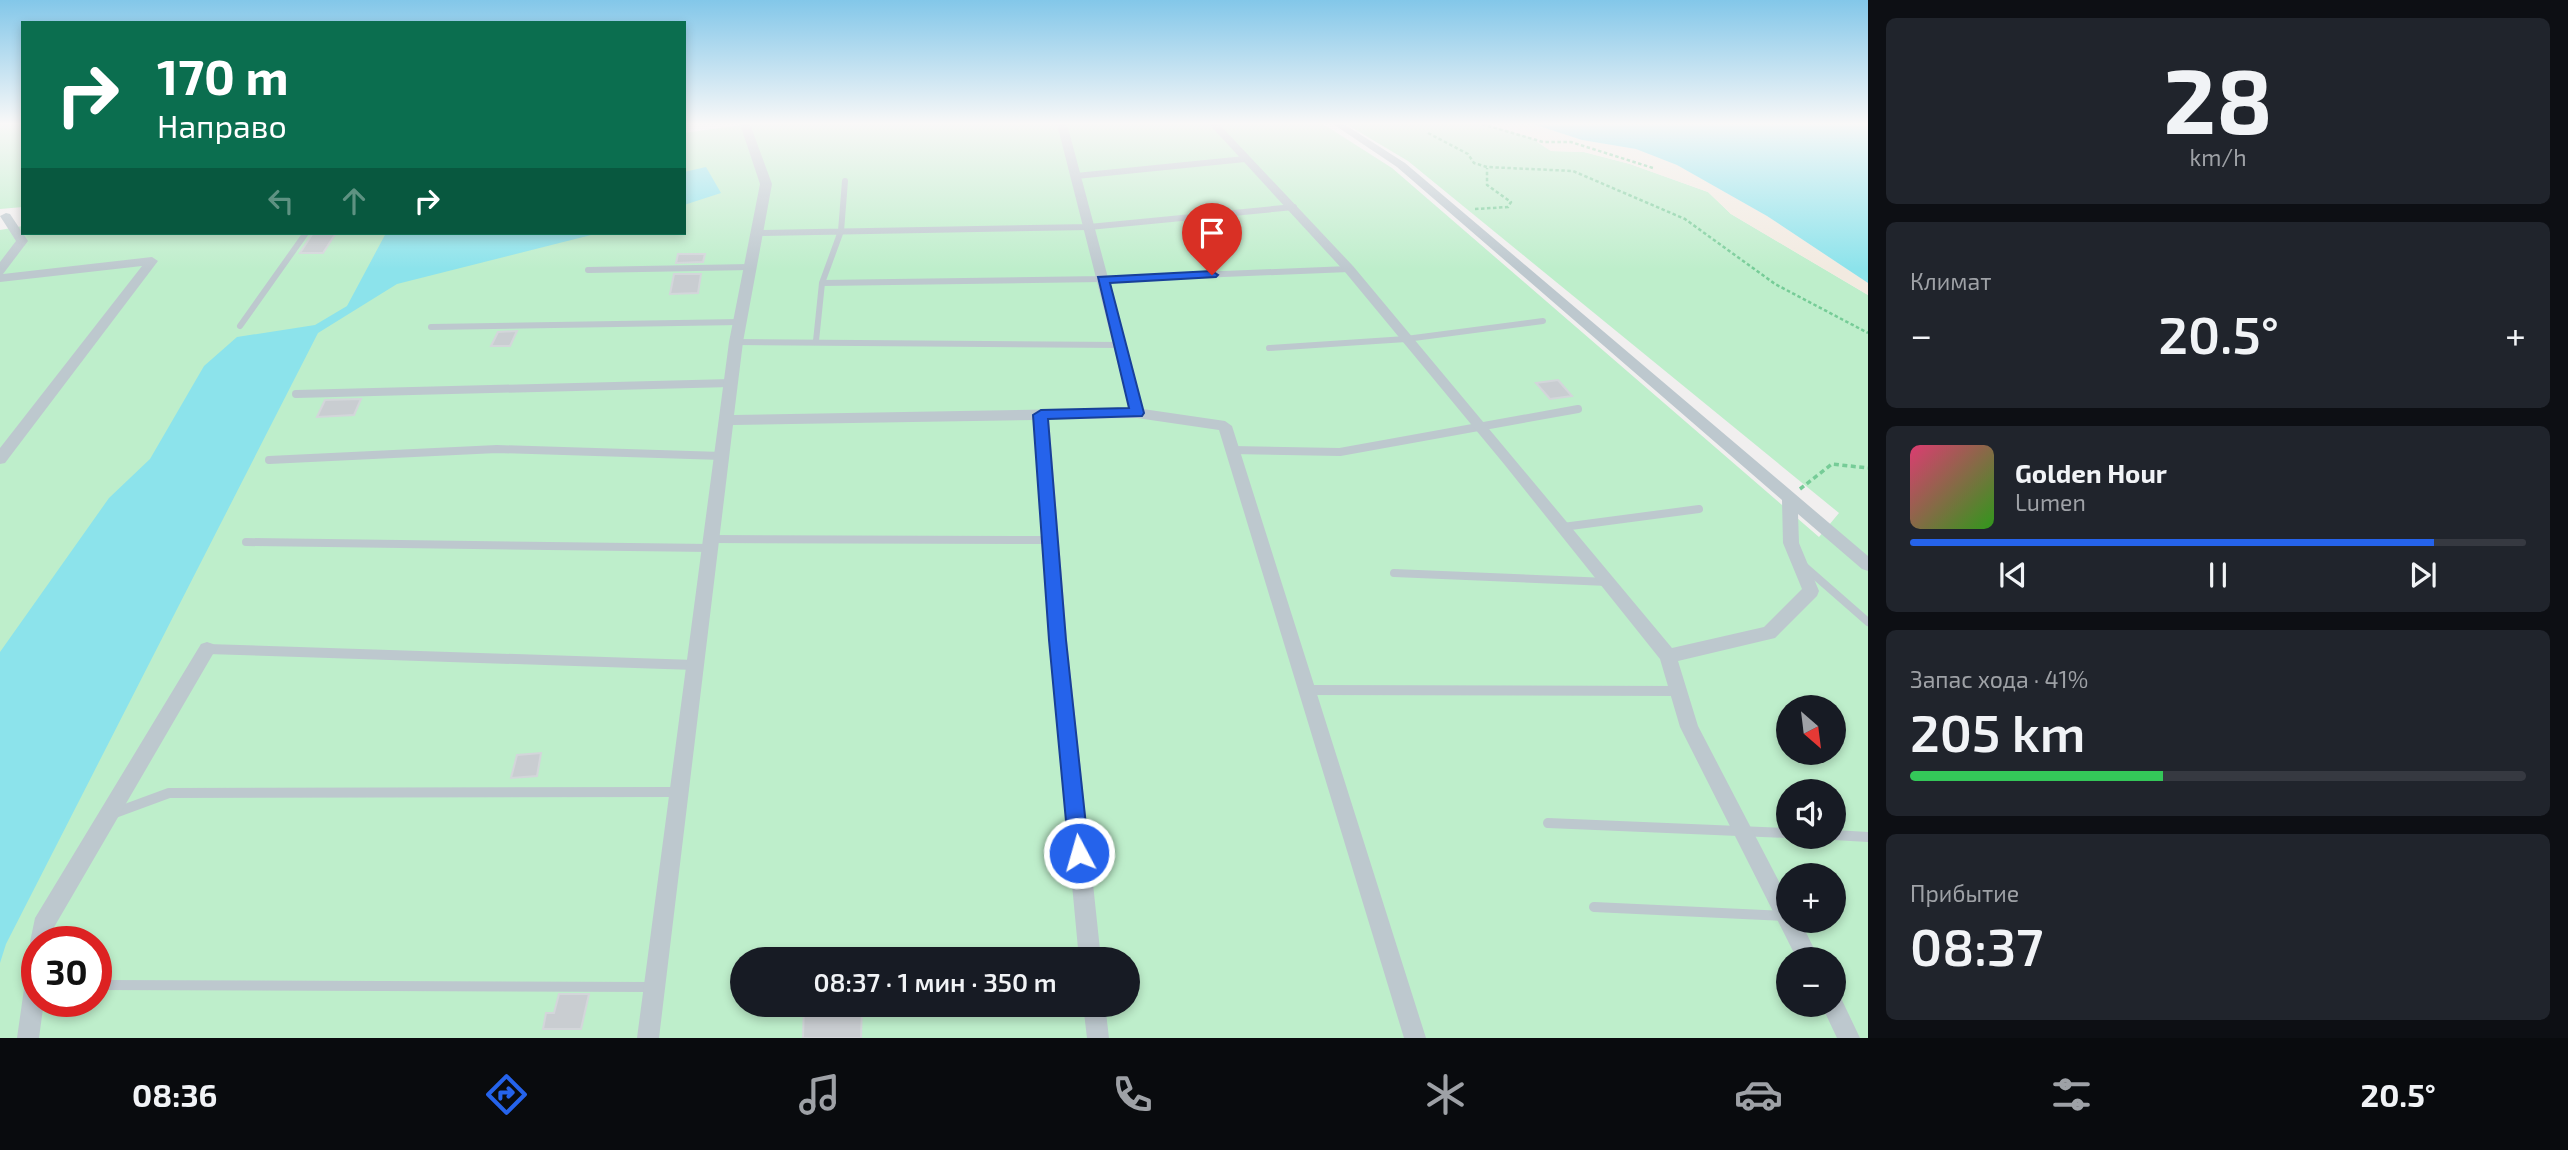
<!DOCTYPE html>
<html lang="ru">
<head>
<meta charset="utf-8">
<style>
	:root { --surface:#171b24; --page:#20242c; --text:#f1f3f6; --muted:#9ea1a6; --line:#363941; --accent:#2563eb }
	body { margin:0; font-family:"Exo 2",sans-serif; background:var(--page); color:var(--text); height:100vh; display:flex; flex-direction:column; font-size:26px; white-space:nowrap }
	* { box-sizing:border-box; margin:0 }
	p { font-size:23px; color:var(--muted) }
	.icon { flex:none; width:38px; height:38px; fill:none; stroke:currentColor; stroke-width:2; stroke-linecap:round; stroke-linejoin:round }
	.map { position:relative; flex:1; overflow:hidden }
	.details { display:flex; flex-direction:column; gap:18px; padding:18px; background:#0d0f14; width:700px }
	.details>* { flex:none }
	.banner { position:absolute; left:21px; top:21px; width:665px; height:214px; border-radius:0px; box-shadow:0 4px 10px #0003; background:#0b6e4f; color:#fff; overflow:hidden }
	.needle { width:46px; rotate:152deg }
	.fabs { position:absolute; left:1776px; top:695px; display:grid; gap:14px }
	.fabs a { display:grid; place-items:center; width:70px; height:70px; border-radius:50%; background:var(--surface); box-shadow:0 4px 10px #0003; font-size:35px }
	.speed { position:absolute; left:21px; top:926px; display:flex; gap:14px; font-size:35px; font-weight:700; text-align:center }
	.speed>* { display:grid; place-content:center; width:91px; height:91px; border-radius:50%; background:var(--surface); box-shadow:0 4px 10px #0003; line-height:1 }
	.speed .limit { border:10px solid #d22; background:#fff; color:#111 }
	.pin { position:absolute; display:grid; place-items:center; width:60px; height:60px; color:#fff; margin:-72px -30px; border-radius:50% 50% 50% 0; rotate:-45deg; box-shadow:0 0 7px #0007 }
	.pin .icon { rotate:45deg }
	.me { position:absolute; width:77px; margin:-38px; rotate:354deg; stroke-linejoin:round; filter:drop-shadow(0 0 5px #0008) }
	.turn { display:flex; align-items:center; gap:24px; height:147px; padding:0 21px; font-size:32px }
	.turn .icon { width:91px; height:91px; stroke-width:2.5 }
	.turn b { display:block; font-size:49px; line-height:60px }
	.lanes { display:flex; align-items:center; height:66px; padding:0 21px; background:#0003; justify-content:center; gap:35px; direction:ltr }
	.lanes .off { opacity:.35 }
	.big { font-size:52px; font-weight:600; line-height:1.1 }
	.details .widget { flex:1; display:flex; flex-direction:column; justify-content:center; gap:10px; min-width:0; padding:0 24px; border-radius:10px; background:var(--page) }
	.details .dial { align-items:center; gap:0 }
	.dial b { font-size:91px; line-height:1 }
	.song { display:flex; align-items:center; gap:21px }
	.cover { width:84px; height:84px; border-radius:10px; background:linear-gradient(135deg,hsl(340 70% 55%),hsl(110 70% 35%)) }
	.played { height:7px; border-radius:4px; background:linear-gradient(90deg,var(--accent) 85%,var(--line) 85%) }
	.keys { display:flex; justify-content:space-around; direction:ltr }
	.heat { display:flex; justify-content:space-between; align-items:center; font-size:38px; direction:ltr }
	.charge { height:10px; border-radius:5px; background:linear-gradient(90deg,#34c759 41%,var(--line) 0) }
	.trip { position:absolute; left:730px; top:947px; width:410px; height:70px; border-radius:35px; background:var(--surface); box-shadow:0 4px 10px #0003; font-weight:600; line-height:70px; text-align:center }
	.dock { display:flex; height:112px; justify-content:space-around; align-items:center; background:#090b0e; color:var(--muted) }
	.dock .icon { width:49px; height:49px }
	.dock .on { color:var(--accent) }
	.dock b { font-size:32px; color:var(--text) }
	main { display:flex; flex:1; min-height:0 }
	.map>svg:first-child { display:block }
</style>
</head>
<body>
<main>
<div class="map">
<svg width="1868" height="1038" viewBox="0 0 1868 1038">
	<rect width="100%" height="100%" fill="#f1efef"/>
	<!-- green -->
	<path fill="#beeecb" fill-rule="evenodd" d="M0,124H23V207L0,209Z
		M748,124H1323L1392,168L1819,537L1839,513L1408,161L1346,124H1485L1530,137L1551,151L1584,152L1630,164L1708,192L1731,214L1868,295V1038H0V230L23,226V233H684V133ZM1788,707H1834V752H1788ZM1788,791H1834V836H1788ZM1788,875H1834V920H1788ZM37,942H96V1001H37ZM742,959H1127V1004H742ZM1788,959H1834V1004H1788Z"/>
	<!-- sand -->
	<path fill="#f2eae0" d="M1485,124H1533L1582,140L1636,149L1677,165L1767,216L1868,283V295L1731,214L1708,192L1630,164L1584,152L1551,151L1530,137Z"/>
	<!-- water -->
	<path fill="#8ce3eb" d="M1533,124H1868V283L1767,216L1677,165L1636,149L1582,140Z
		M706,167L721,193L684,205V172Z
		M386,233H599L397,284L318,333L6,944L0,963V652L109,498L150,459L204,366L237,337L315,325L347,306Z"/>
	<!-- building -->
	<path fill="#c9cdd1" stroke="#d3d6da" stroke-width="2" d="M313,233H336L323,253H300Z
		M678,254H705L703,262L676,263Z
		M674,274H701L698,293L670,294Z
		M517,331L510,346H491L498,332Z
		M1558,380L1572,396L1550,399L1536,383Z
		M361,399L354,415L317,417L325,400Z
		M541,753L537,776L511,778L517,755Z
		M559,994H589L581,1029H543L546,1013H554Z
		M822,1004L862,1005L861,1038H803L804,1007Z"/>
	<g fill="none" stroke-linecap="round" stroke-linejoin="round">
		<!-- path-far1 -->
		<path stroke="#76cc97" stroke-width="2.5" stroke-dasharray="3.5 2.5" stroke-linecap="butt" d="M1482,124L1543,142H1571L1653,168
			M1428,133L1468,154L1474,163L1487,167L1573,171L1685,219L1775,284L1868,333
			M1475,209L1508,207L1511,202L1487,185V168"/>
		<!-- path -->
		<path stroke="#76cc97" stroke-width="3.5" stroke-dasharray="5 3.5" stroke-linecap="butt" d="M1800,489L1832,464L1868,468"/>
		<!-- lane-far2 -->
		<path stroke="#bdc8ce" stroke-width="6" d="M1076,176L1245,159
			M757,233L1089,227L1294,207
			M588,270L750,267
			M822,283L1102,279L1349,269
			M240,326L306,233
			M431,327L740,322
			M816,341L822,283L841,231L845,181
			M736,342L1120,345
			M1269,348L1406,339L1543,321"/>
		<!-- lane-far1 -->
		<path stroke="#bdc8ce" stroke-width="8" d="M296,394L731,383
			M1232,450L1340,452L1578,409
			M269,460L497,449L722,456
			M1563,527L1699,509
			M711,539L1050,540
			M246,542L710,548
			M1804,566L1868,622
			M1394,573L1608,582
			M207,649L255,651"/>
		<!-- lane -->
		<path stroke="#bdc8ce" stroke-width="10" d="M207,649L695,665
			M1307,690L1678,691
			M112,814L169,793L679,792
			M1548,823L1788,833
			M1834,835L1868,837
			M1594,907L1784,916
			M96,985L652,987"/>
		<!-- street -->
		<path fill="#bdc8ce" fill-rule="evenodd" d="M684,124H690L684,127Z
			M740,124H750L772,184L743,342L734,415L1129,408L1057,124H1067L1143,409L1225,421L1232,426L1426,1038H1404L1219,430L1137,418L1049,419L1067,640L1101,959H1079L1049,640L1034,420L733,425L659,1038H637L729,342L760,184Z
			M1209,124H1219L1353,266L1672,648L1764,627L1802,589L1783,543L1782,500L1397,167L1333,124H1344L1405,163L1868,556V571L1862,569L1798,514L1799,543L1819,591L1817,596L1775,638L1678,661L1698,726L1788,899V920H1800L1819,959H1797L1680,727L1660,659L1504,464L1345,272Z
			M6,213L10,214L28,241L3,274L152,257L158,261L5,463L0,464V448L142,266L0,282V262L16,241L0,216Z
			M207,642L213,644L216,649L213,654L53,929L52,942H37V951L33,950L30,942L35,918L201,644Z
			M37,964V1001H44L39,1038H17L26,975L29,967Z
			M1834,994L1840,996L1860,1038H1837L1821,1004H1834Z
			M1083,1004H1105L1109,1038H1087Z"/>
	</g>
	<!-- sky -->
	<linearGradient id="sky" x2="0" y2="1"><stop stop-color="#83c7e9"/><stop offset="0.46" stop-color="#f9f8f8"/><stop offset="1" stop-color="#f9f8f8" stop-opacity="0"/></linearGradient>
	<rect width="1868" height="269" fill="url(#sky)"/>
	<!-- route -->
	<path fill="#2563eb" stroke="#184099" stroke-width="2" d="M1212,271L1218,275L1216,277L1110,283L1144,413L1142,416L1048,419L1066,640L1089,853L1086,860L1079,862L1072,860L1069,853L1049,640L1033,415L1041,410L1129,408L1098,277Z"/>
</svg>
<div class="fabs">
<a><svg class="needle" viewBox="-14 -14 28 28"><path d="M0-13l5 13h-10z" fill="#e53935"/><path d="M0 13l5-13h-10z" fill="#9ea1a6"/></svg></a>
<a><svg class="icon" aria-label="sound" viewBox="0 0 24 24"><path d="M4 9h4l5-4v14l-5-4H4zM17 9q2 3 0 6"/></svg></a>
<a>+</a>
<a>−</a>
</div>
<div class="speed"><div class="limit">30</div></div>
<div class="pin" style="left:1212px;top:275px;background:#d93025"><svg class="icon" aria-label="arrive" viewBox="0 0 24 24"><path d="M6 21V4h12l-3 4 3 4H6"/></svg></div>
<svg class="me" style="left:1079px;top:853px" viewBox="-20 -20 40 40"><circle r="17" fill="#2563eb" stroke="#fff" stroke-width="3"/><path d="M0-11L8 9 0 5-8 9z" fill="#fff"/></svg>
<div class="trip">08:37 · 1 мин · 350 m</div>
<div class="banner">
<div class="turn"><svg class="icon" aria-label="right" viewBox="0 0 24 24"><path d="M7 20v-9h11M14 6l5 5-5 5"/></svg><div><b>170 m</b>Направо</div></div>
<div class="lanes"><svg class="icon off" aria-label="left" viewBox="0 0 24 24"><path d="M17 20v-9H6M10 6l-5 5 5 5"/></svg><svg class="icon off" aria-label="ahead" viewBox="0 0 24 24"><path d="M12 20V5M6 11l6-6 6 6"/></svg><svg class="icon" aria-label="right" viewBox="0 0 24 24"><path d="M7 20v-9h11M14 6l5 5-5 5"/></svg></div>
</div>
</div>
<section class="details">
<div class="widget dial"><b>28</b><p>km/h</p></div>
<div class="widget"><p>Климат</p>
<div class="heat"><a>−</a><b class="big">20.5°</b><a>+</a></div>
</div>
<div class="widget">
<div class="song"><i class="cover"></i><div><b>Golden Hour</b><p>Lumen</p></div></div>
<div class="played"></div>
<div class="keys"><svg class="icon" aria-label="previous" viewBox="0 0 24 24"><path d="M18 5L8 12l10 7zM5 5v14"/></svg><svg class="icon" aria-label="pause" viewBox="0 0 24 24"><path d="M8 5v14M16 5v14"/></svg><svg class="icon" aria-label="next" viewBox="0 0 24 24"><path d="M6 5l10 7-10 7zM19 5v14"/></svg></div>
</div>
<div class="widget"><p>Запас хода · 41%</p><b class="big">205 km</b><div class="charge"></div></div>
<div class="widget"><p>Прибытие</p><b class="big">08:37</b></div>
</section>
</main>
<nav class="dock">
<b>08:36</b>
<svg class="icon on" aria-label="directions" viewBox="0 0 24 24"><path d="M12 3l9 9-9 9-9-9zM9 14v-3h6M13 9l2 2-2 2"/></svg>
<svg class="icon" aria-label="music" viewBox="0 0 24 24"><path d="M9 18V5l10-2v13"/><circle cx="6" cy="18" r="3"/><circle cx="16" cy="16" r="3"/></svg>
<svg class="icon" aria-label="phone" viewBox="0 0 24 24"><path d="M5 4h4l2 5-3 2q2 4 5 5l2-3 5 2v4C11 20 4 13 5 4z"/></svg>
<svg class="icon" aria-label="climate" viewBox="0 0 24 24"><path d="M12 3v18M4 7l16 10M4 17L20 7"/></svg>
<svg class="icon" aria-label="car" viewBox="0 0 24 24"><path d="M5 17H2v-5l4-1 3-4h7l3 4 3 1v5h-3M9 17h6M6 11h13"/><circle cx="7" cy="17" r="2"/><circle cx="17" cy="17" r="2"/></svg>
<svg class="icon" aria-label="filters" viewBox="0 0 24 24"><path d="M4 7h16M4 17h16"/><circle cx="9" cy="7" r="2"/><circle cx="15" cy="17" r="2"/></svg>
<b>20.5°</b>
</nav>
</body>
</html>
